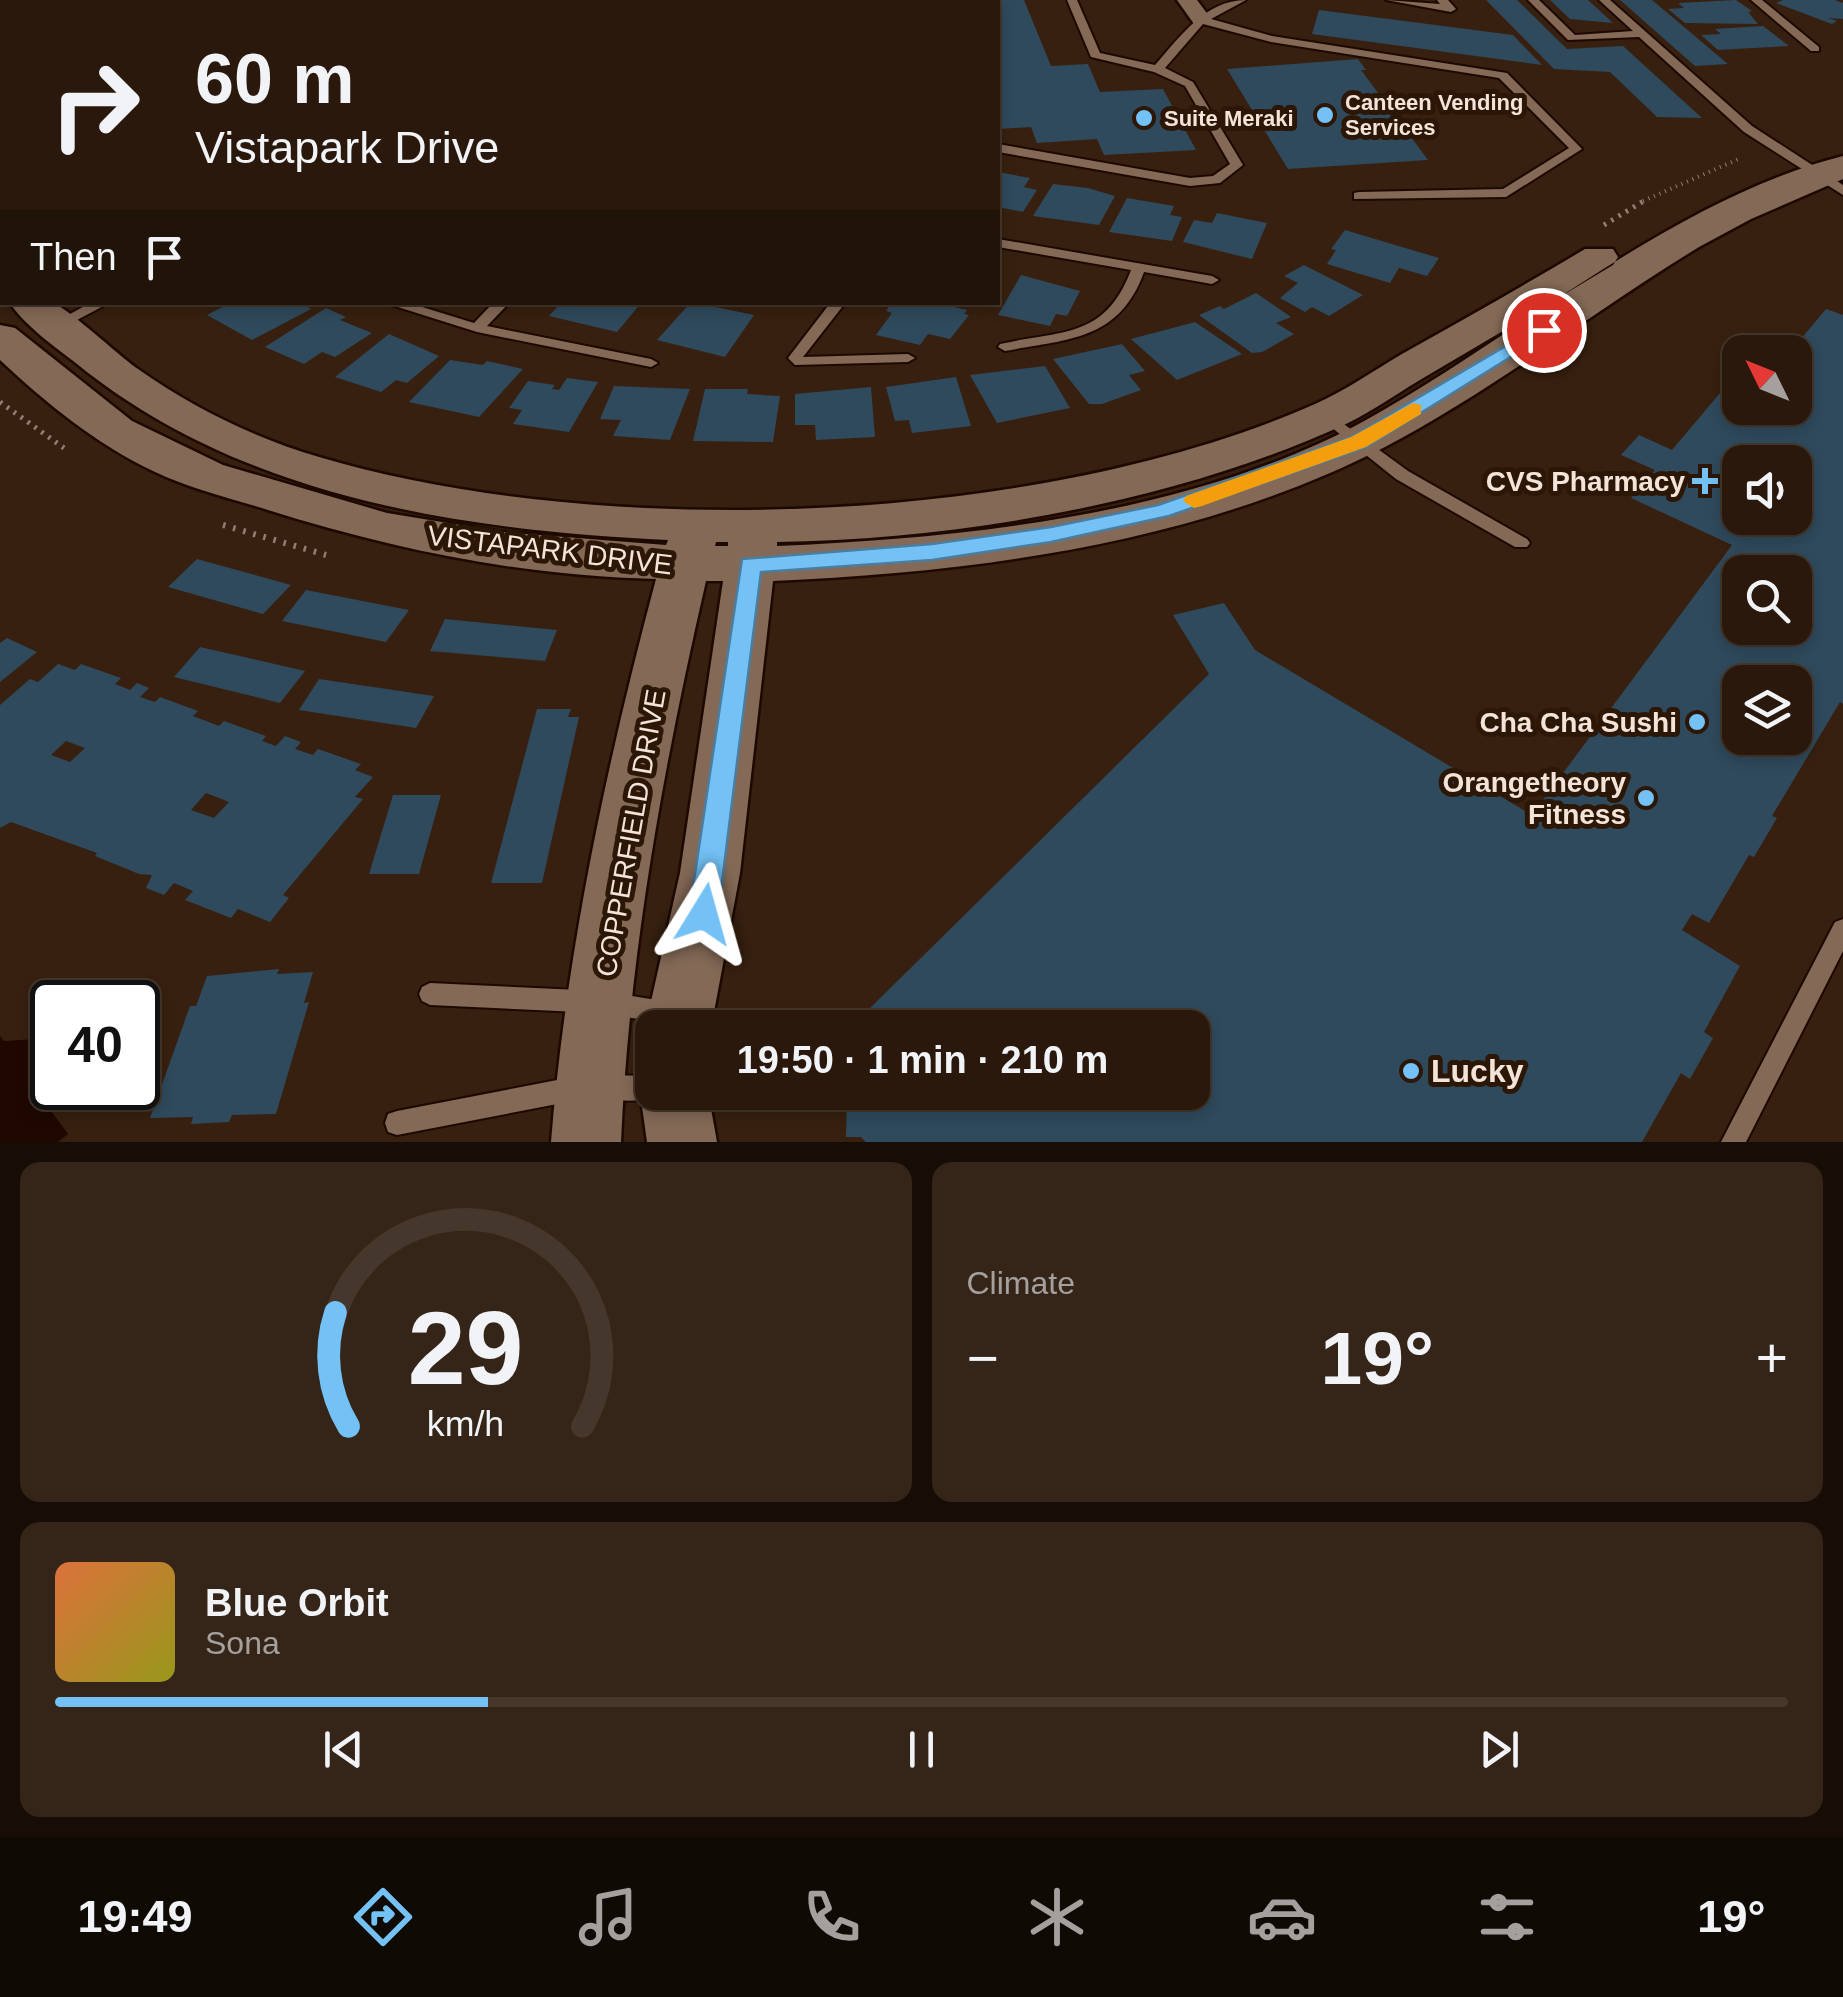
<!DOCTYPE html>
<html lang="en">
<head>
<meta charset="utf-8">
<style>
	:root { --surface:#29180b; --page:#352519; --text:#f1f3f6; --muted:#a5a09d; --line:#45372c; --accent:#73c1f5 }
	body { margin:0; font-family:Arial,sans-serif; background:var(--page); color:var(--text); height:100vh; display:flex; flex-direction:column; font-size:38px; white-space:nowrap }
	* { box-sizing:border-box; margin:0 }
	p { font-size:32px; color:var(--muted) }
	.icon { flex:none; width:55px; height:55px; fill:none; stroke:currentColor; stroke-width:2; stroke-linecap:round; stroke-linejoin:round }
	.map { position:relative; height:1142px; overflow:hidden }
	.panel { display:flex; flex-direction:column; gap:20px; padding:20px; background:#170d06; flex:1 }
	.panel>* { flex:none }
	.guide { position:absolute; left:0px; top:0px; width:1000px; height:305px; box-shadow:0 5px 15px #0003,0 0 0 2px var(--line); background:#29180b; color:var(--text); overflow:hidden }
	.needle { width:65px; rotate:313deg }
	.fabs { position:absolute; left:1722px; top:335px; display:grid; gap:20px }
	.fabs a { display:grid; place-items:center; width:90px; height:90px; border-radius:20px; background:var(--surface); box-shadow:0 5px 15px #0003,0 0 0 2px var(--line); font-size:50px }
	.speed { position:absolute; left:30px; top:980px; display:flex; gap:20px; font-size:50px; font-weight:700; text-align:center }
	.speed>* { display:grid; place-content:center; width:130px; height:130px; border-radius:50%; background:var(--surface); box-shadow:0 5px 15px #0003,0 0 0 2px var(--line); line-height:1 }
	.speed .limit { border:5px solid #111; border-radius:15px; background:#fff; color:#111 }
	.pin { position:absolute; display:grid; place-items:center; width:85px; height:85px; color:#fff; margin:-42px; border:5px solid #fff; border-radius:50%; box-shadow:0 2px 10px #0007 }
	.me { position:absolute; width:110px; margin:-55px; rotate:8deg; stroke-linejoin:round; filter:drop-shadow(0 0 8px #0008) }
	.turn { display:flex; align-items:center; gap:35px; height:210px; padding:0 30px; font-size:45px }
	.turn .icon { width:130px; height:130px; stroke-width:2.5 }
	.turn b { display:block; font-size:70px; line-height:85px }
	.then { display:flex; align-items:center; height:95px; padding:0 30px; background:#0003; gap:20px; font-size:38px }
	.big { font-size:75px; font-weight:600; line-height:1.1 }
	.panel .widget { flex:1; display:flex; flex-direction:column; justify-content:center; gap:15px; min-width:0; padding:0 35px; border-radius:20px; background:var(--page) }
	.panel .dial { align-items:center; gap:0 }
	.dial svg { height:260px; overflow:visible; fill:none; stroke:var(--line); stroke-width:7; stroke-linecap:round; text-anchor:middle }
	.dial text { fill:var(--text); stroke:none }
	.song { display:flex; align-items:center; gap:30px }
	.cover { width:120px; height:120px; border-radius:15px; background:linear-gradient(135deg,hsl(20 70% 55%),hsl(60 70% 35%)) }
	.played { height:10px; border-radius:5px; background:linear-gradient(90deg,var(--accent) 25%,var(--line) 25%) }
	.keys { display:flex; justify-content:space-around; direction:ltr }
	.heat { display:flex; justify-content:space-between; align-items:center; font-size:55px; direction:ltr }
	.panel .tiles { flex:1; display:grid; gap:20px; grid-template-columns:1fr 1fr }
	.widget:last-child { grid-column:span 2 }
	.trip { position:absolute; left:635px; top:1010px; width:575px; height:100px; border-radius:20px; background:var(--surface); box-shadow:0 5px 15px #0003,0 0 0 2px var(--line); font-weight:600; line-height:100px; text-align:center }
	.tabs { display:flex; height:160px; justify-content:space-around; align-items:center; background:#100a04; color:var(--muted) }
	.tabs .icon { width:70px; height:70px }
	.tabs .selected { color:var(--accent) }
	.tabs b { font-size:45px; color:var(--text) }
	.map>svg:first-child { display:block }
</style>
</head>
<body>
<div class="map">
<svg width="1843" height="1142" viewBox="0 0 1843 1142">
	<rect width="100%" height="100%" fill="#37200f"/>
	<!-- water -->
	<path fill="#1f0800" d="M0,1036L4,1041L52,1038V1077L36,1090L68,1134L58,1142H0Z"/>
	<!-- building -->
	<path fill="#2f4a5c" fill-rule="evenodd" d="M998,0H1024L1051,66L1088,64L1100,92L1163,89L1196,150L1104,155L1097,139L1037,143L1031,127L998,129Z
		M1486,0H1517L1567,49L1623,46L1702,118L1657,117L1610,72L1554,69Z
		M1550,0H1588L1613,23L1570,19Z
		M1620,0H1652L1728,64L1695,66Z
		M1736,0L1752,11L1748,12L1758,24L1685,23L1668,9L1684,8L1678,3Z
		M1783,0H1835L1843,3V19L1828,18L1837,21L1832,24L1776,3Z
		M1319,10L1513,35L1542,65L1312,34Z
		M1763,26L1789,46L1718,50L1701,35L1721,34L1715,29Z
		M1358,59L1366,70H1361L1428,160L1288,169L1227,69Z
		M998,172L1030,178L1024,187L1037,190L1023,212L998,207Z
		M1053,184L1088,188L1115,196L1099,225L1033,216Z
		M1127,198L1174,206L1170,215L1182,217L1172,241L1109,232Z
		M1217,213L1267,223L1252,259L1183,242L1194,220L1212,223Z
		M1345,230L1412,250L1439,258L1427,276L1399,268L1390,283L1327,264L1336,250L1331,249Z
		M1304,265L1363,295L1329,316L1312,307L1305,312L1280,298L1298,283L1284,276Z
		M1021,275L1080,291L1067,316L1056,314L1050,326L998,315Z
		M1256,293L1291,317L1276,323L1294,334L1262,352L1252,353L1199,315L1220,306L1224,309Z
		M232,302H300L311,309L252,340L207,315Z
		M562,302H642L617,332L549,316Z
		M691,302L754,315L725,357L657,340Z
		M892,302H933L967,310L964,314L969,315L950,339L928,334L920,345L876,335L892,313L886,311Z
		M326,308L346,317L340,320L372,333L335,357L322,352L304,364L265,347Z
		M1826,309L1843,315V704L1840,702L1772,816L1777,818L1754,857L1749,855L1709,923L1692,914L1682,930L1740,966L1704,1032L1713,1038L1690,1079L1681,1073L1642,1142H866L861,1137H846L847,1092H1192V1028H848V1017L862,1016L1209,674L1173,615L1224,603L1255,650L1532,815L1732,545L1631,498L1655,470L1621,455L1639,435L1672,450L1736,374L1740,376V408H1795V352H1790ZM1740,462H1795V518H1740ZM1740,572H1795V628H1740ZM1740,682H1795V738H1740Z
		M1195,322L1242,354L1177,380L1131,339Z
		M389,334L439,356L407,383L396,380L381,392L335,377Z
		M1122,344L1145,371L1129,375L1141,390L1102,404H1089L1053,359Z
		M450,360L483,365L487,361L523,369L479,417L409,402Z
		M1045,366L1070,408L997,423L970,375Z
		M956,377L971,426L912,433L909,420L895,421L886,387Z
		M567,378L598,382L569,432L513,424L522,410L509,408L528,381L555,385L552,389L559,390Z
		M614,386L690,389L670,440L613,436L621,420L600,419Z
		M871,387L875,437L816,440L815,425H795V394Z
		M705,389H748L747,394L780,396L773,442L693,441Z
		M197,559L291,585L263,614L168,587Z
		M306,590L409,610L386,642L282,621Z
		M445,619L557,630L545,661L430,651Z
		M7,638L37,652L0,682V643Z
		M200,647L305,671L280,703L174,677Z
		M58,664L75,670L81,664L121,678L115,684L130,690L137,683L149,688L140,697L155,702L160,697L198,711L193,716L219,726L224,721L266,736L262,741L276,746L285,736L301,742L295,749L313,755L318,749L361,764L355,770L373,777L355,797L363,799L283,895L289,898L270,922L238,909L231,918L185,900L193,891L174,883L164,895L146,888L152,875L139,874L95,856L97,853L11,822L0,828V705L30,679L38,682ZM66,741L85,748L70,762L51,755ZM206,793L229,802L214,818L191,810Z
		M319,679L434,696L416,728L299,710Z
		M537,709H571L568,717H579L542,883H491Z
		M393,795H441L419,874H369Z
		M279,969L277,974L313,972L304,1003L309,1002L276,1114L232,1115L229,1122L191,1124L193,1117L150,1118L190,1006H196L207,976Z"/>
	<g fill="none" stroke-linecap="round" stroke-linejoin="round">
		<!-- lane casing -->
		<g stroke="#1d0900" stroke-width="4">
			<path id="lane" d="M414,0H425L426,2H416Z
				M560,0H571L572,2H562Z
				M819,0H829V2H819Z
				M876,0H886L887,2H877Z
				M1067,0H1077L1100,53L1155,65C1180,37 1205,0 1246,0L1211,19L1272,36L1507,73L1582,149L1506,197L1354,199V193L1359,192L1503,189L1569,148L1499,78L1271,42L1203,24L1165,68L1193,82L1243,165L1220,183L1190,186L998,152V144L1190,178L1213,176L1230,164L1185,86L1154,72L1091,57Z
				M1386,0L1440,4L1437,0H1448L1456,9L1451,12Z
				M1528,0H1539L1575,35L1633,31L1599,0H1610L1752,126L1843,185V195L1744,132L1639,37L1568,40Z
				M1751,0H1762L1819,47V51H1811Z
				M0,25H2V33H0Z
				M998,239L1212,276L1219,280L1212,284L1144,272C1119,341 1068,339 1005,351L998,347L1000,344C1062,330 1105,339 1131,270L998,247Z
				M92,302H111L60,329L55,330L48,326Z
				M382,302H406L474,323L494,302H510L487,326L651,359L658,363L651,367L477,332Z
				M831,302H846L803,357L908,354L915,358L908,362L795,365L788,358Z
				M1326,411L1408,471L1527,539L1530,543L1527,547H1515L1396,479L1321,419L1318,416L1321,413Z
				M1843,919V951L1746,1142H1721L1835,922Z
				M430,983L601,991L669,1002L677,1005L681,1013L677,1021L669,1024L601,1013L430,1005L422,1001L419,994L422,987Z
				M604,1075L652,1076V1092H662C649,1104 612,1102 596,1095L592,1087L596,1079Z
				M578,1076L586,1080L590,1088L586,1096L578,1100L397,1135L388,1132L385,1123L388,1114L397,1111Z"/>
		</g>
		<!-- street casing -->
		<g stroke="#1d0900" stroke-width="5">
			<path id="street" d="M1177,0H1197L1212,20L1208,24H1194Z"/>
		</g>
		<!-- secondary casing -->
		<g stroke="#1d0900" stroke-width="5">
			<path id="secondary" d="M1843,156V179L1751,219L1699,247C1594,311 1494,390 1385,447C1198,543 980,572 773,581L740,873L711,1028H652V1045L645,1028L680,873L723,581H706C664,763 629,954 621,1142H551C566,953 607,762 656,579C523,576 395,550 268,510C230,498 190,489 153,471C96,444 46,403 0,360V325L15,328L132,421L223,465L387,513L503,532L666,545L668,540C461,530 242,498 77,364C54,346 26,327 9,302C22,302 39,299 51,302C66,306 120,357 138,369C193,408 255,438 319,457C605,542 1041,525 1315,404C1345,391 1373,371 1402,354C1464,319 1525,285 1585,249H1613L1618,257L1613,265C1552,302 1491,338 1430,374C1402,390 1375,410 1346,424C1176,502 964,539 777,542V546C969,538 1195,514 1366,420C1517,336 1675,198 1843,156ZM716,542H728V546H715Z
				M0,263L2,264V290L0,289Z
				M652,1067V1092H708L717,1142H647L640,1092Z"/>
		</g>
		<!-- path-far2 -->
		<path stroke="#927e70" stroke-width="4" stroke-dasharray="1 5" stroke-linecap="butt" d="M1643,201L1741,158"/>
		<!-- path-far1 -->
		<path stroke="#927e70" stroke-width="5" stroke-dasharray="2.5 6" stroke-linecap="butt" d="M1604,225L1647,199
			M0,402L64,448"/>
		<!-- path -->
		<path stroke="#927e70" stroke-width="6" stroke-dasharray="2.5 8" stroke-linecap="butt" d="M223,525L326,555"/>
		<!-- lane -->
		<use href="#lane" fill="#836956" fill-rule="evenodd"/>
		<!-- street -->
		<use href="#street" fill="#836956" fill-rule="evenodd"/>
		<!-- secondary -->
		<use href="#secondary" fill="#836956" fill-rule="evenodd"/>
	</g>
	<!-- route -->
	<path fill="#73c1f5" stroke="#4b7d9f" stroke-width="2.5" d="M1538,327L1554,330L1366,447L1169,516L1051,542L932,560L761,572L718,914L714,923L704,926L693,923L689,914L742,559L932,544L1051,527L1158,505L1351,437Z"/>
	<!-- slow -->
	<path fill="#f59e0b" d="M1413,403L1421,405V414L1366,447L1202,506L1194,508L1183,501L1186,496L1351,437Z"/>
	<!-- markers -->
	<g fill="#73c1f5" stroke="#2c1706" stroke-width="4">
		<circle cx="1325" cy="115" r="10"/>
		<circle cx="1144" cy="118" r="10"/>
		<path d="M1700 466h10v10h10v10h-10v10h-10v-10h-10v-10h10z"/>
		<circle cx="1697" cy="722" r="10"/>
		<circle cx="1646" cy="798" r="10"/>
		<circle cx="1411" cy="1071" r="10"/>
	</g>
	<g text-anchor="middle" dominant-baseline="central" stroke-width="10" stroke-linejoin="round" paint-order="stroke">
		<!-- far-poi labels -->
		<g font-size="22" font-weight="bold" fill="#f3e3d8" stroke="#2c1706" text-anchor="start">
			<text x="1345" y="102">Canteen Vending<tspan x="1345" dy="25">Services</tspan></text>
			<text x="1164" y="118">Suite Meraki</text>
		</g>
		<!-- poi labels -->
		<g font-size="28" font-weight="bold" fill="#f3e3d8" stroke="#2c1706" text-anchor="end">
			<text x="1685" y="481">CVS Pharmacy</text>
			<text x="1677" y="722">Cha Cha Sushi</text>
			<text x="1626" y="782">Orangetheory<tspan x="1626" dy="32">Fitness</tspan></text>
		</g>
		<!-- street labels -->
		<g font-size="28" fill="#f3e3d8" stroke="#2c1706">
			<text transform="translate(550 550) rotate(7)">VISTAPARK DRIVE</text>
			<text transform="translate(631 833) rotate(-80)">COPPERFIELD DRIVE</text>
		</g>
		<!-- near-poi labels -->
		<g font-size="32" font-weight="bold" fill="#f3e3d8" stroke="#2c1706" text-anchor="start">
			<text x="1431" y="1071">Lucky</text>
		</g>
	</g>
</svg>
<div class="fabs">
<a><svg class="needle" viewBox="-14 -14 28 28"><path d="M0-13l5 13h-10z" fill="#e53935"/><path d="M0 13l5-13h-10z" fill="#a5a09d"/></svg></a>
<a><svg class="icon" aria-label="sound" viewBox="0 0 24 24"><path d="M4 9h4l5-4v14l-5-4H4zM17 9q2 3 0 6"/></svg></a>
<a><svg class="icon" aria-label="search" viewBox="0 0 24 24"><circle cx="10" cy="10" r="6"/><path d="M15 15l6 6"/></svg></a>
<a><svg class="icon" aria-label="layers" viewBox="0 0 24 24"><path d="M12 4l9 5-9 5-9-5zM3 14l9 5 9-5"/></svg></a>
</div>
<div class="speed"><div class="limit">40</div></div>
<div class="pin" style="left:1544px;top:330px;background:#d93025"><svg class="icon" aria-label="arrive" viewBox="0 0 24 24"><path d="M6 21V4h12l-3 4 3 4H6"/></svg></div>
<svg class="me" style="left:704px;top:914px" viewBox="-20 -20 40 40"><path d="M0-17L14 15 0 8-14 15z" fill="#73c1f5" stroke="#fff" stroke-width="4"/></svg>
<div class="trip">19:50 · 1 min · 210 m</div>
<div class="guide">
<div class="turn"><svg class="icon" aria-label="right" viewBox="0 0 24 24"><path d="M7 20v-9h11M14 6l5 5-5 5"/></svg><div><b>60 m</b>Vistapark Drive</div></div>
<div class="then">Then<svg class="icon" aria-label="arrive" viewBox="0 0 24 24"><path d="M6 21V4h12l-3 4 3 4H6"/></svg></div>
</div>
</div>
<section class="panel">
<div class="tiles">
<div class="widget dial"><svg viewBox="0 0 100 80">
<path d="M14 69A42 42 0 1 1 86 69"/>
<path d="M14 69A42 42 0 0 1 10 34" stroke="#73c1f5"/>
<text x="50" y="56" font-size="32" font-weight="700">29</text>
<text x="50" y="72" font-size="11">km/h</text>
</svg></div>
<div class="widget"><p>Climate</p>
<div class="heat"><a>−</a><b class="big">19°</b><a>+</a></div>
</div>
<div class="widget">
<div class="song"><i class="cover"></i><div><b>Blue Orbit</b><p>Sona</p></div></div>
<div class="played"></div>
<div class="keys"><svg class="icon" aria-label="previous" viewBox="0 0 24 24"><path d="M18 5L8 12l10 7zM5 5v14"/></svg><svg class="icon" aria-label="pause" viewBox="0 0 24 24"><path d="M8 5v14M16 5v14"/></svg><svg class="icon" aria-label="next" viewBox="0 0 24 24"><path d="M6 5l10 7-10 7zM19 5v14"/></svg></div>
</div>
</div>
</section>
<nav class="tabs">
<b>19:49</b>
<svg class="icon selected" aria-label="directions" viewBox="0 0 24 24"><path d="M12 3l9 9-9 9-9-9zM9 14v-3h6M13 9l2 2-2 2"/></svg>
<svg class="icon" aria-label="music" viewBox="0 0 24 24"><path d="M9 18V5l10-2v13"/><circle cx="6" cy="18" r="3"/><circle cx="16" cy="16" r="3"/></svg>
<svg class="icon" aria-label="phone" viewBox="0 0 24 24"><path d="M5 4h4l2 5-3 2q2 4 5 5l2-3 5 2v4C11 20 4 13 5 4z"/></svg>
<svg class="icon" aria-label="climate" viewBox="0 0 24 24"><path d="M12 3v18M4 7l16 10M4 17L20 7"/></svg>
<svg class="icon" aria-label="car" viewBox="0 0 24 24"><path d="M5 17H2v-5l4-1 3-4h7l3 4 3 1v5h-3M9 17h6M6 11h13"/><circle cx="7" cy="17" r="2"/><circle cx="17" cy="17" r="2"/></svg>
<svg class="icon" aria-label="filters" viewBox="0 0 24 24"><path d="M4 7h16M4 17h16"/><circle cx="9" cy="7" r="2"/><circle cx="15" cy="17" r="2"/></svg>
<b>19°</b>
</nav>
</body>
</html>
